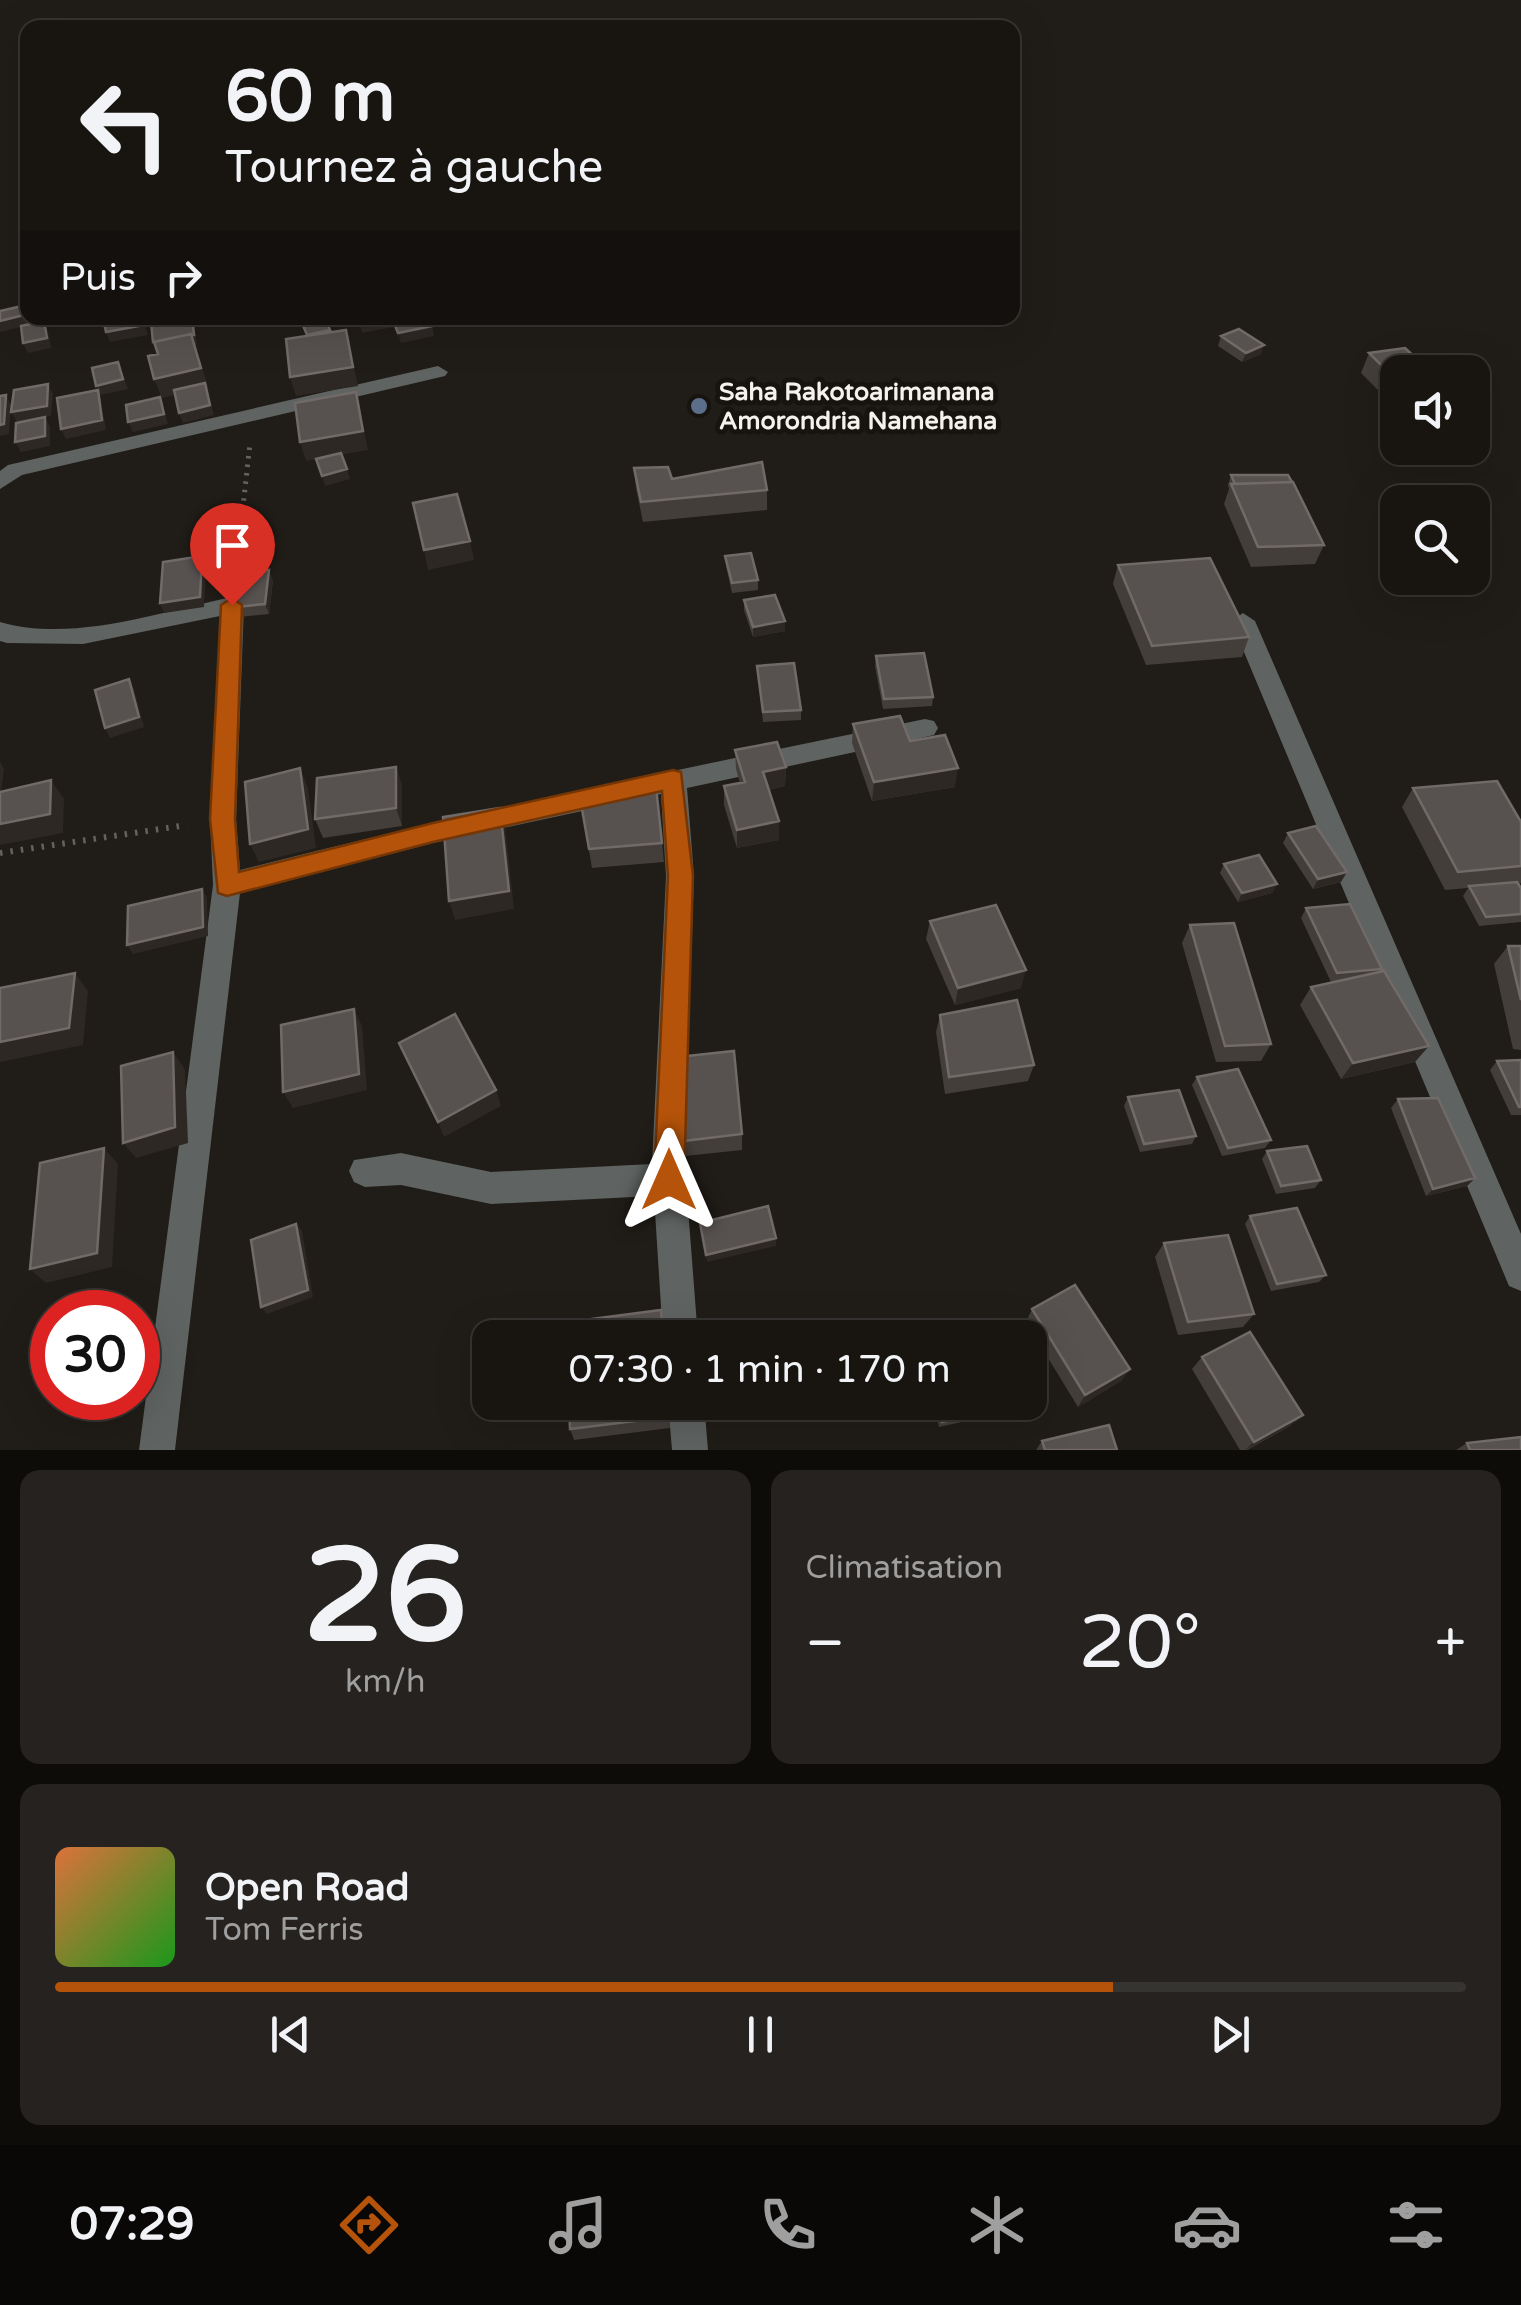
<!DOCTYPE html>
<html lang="fr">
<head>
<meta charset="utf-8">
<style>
	:root { --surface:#181511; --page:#25221f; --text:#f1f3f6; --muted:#9f9f9f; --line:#363431; --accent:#b45309 }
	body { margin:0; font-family:"Varela Round",sans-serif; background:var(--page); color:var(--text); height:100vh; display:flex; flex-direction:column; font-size:38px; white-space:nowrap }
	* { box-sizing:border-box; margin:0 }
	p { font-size:32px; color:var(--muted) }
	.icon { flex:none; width:55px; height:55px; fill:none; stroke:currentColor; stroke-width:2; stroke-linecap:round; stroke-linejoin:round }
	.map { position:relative; height:1450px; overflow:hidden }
	.details { display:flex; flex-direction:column; gap:20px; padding:20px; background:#0d0c09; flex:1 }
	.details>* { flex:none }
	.banner { position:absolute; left:20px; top:20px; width:1000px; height:305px; border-radius:20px; box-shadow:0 10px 40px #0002,0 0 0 2px var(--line); background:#181511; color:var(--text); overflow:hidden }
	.tools { position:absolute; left:1380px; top:355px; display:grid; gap:20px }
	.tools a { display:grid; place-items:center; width:110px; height:110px; border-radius:20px; background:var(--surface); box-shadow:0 10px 40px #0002,0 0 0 2px var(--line); font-size:50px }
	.speed { position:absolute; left:30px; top:1290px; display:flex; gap:20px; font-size:50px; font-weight:700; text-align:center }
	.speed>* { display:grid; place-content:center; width:130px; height:130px; border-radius:50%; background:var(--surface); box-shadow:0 10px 40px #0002,0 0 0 2px var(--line); line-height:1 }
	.speed .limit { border:15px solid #d22; background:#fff; color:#111 }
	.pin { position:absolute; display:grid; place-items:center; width:85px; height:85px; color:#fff; margin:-102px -42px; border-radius:50% 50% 50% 0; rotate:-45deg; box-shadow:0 0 10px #0007 }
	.pin .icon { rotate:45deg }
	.me { position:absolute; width:110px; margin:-55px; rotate:0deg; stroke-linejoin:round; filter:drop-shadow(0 0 8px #0008) }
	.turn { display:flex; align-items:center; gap:35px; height:210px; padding:0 40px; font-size:45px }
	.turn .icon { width:130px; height:130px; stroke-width:2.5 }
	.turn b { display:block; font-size:70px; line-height:85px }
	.then { display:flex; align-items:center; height:95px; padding:0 40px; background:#0003; gap:20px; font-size:38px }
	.big { font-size:75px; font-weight:600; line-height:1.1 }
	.details .tile { flex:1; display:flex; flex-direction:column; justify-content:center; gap:15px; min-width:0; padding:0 35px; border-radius:20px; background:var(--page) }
	.details .dial { align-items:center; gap:0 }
	.dial b { font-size:130px; line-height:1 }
	.song { display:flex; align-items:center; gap:30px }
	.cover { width:120px; height:120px; border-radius:15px; background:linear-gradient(135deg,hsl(20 70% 55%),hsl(120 70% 35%)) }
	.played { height:10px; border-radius:5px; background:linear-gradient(90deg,var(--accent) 75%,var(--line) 75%) }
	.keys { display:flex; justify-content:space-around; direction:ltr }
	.heat { display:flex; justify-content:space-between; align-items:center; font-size:55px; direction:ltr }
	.details .tiles { flex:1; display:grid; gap:20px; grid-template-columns:1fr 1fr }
	.tile:last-child { grid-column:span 2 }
	.trip { position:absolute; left:472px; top:1320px; width:575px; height:100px; border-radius:20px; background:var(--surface); box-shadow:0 10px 40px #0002,0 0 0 2px var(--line); font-weight:600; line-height:100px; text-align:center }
	.tabs { display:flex; height:160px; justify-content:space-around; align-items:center; background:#0a0807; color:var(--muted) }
	.tabs .icon { width:70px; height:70px }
	.tabs .active { color:var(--accent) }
	.tabs b { font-size:45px; color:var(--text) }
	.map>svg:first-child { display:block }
</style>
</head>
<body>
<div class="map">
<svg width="1521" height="1450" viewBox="0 0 1521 1450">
	<rect width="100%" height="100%" fill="#201c17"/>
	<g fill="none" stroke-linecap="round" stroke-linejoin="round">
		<!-- path-far1 -->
		<path stroke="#65615d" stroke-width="5" stroke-dasharray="2.5 6" stroke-linecap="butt" d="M239,543L250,443"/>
		<!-- path -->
		<path stroke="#65615d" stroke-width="6" stroke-dasharray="2.5 8" stroke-linecap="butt" d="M235,579L239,541
			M0,853L187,825"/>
		<!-- minor -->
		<path fill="#5f6361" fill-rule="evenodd" d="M438,366L448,372L445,376L22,475L0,489V471L8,465Z
			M232,597L244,605L236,819L240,870C468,812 695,766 925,719L934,721L938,728L934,735L925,737L687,788L694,876L684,1156L698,1338H663L654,1196L491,1204L401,1185L365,1187L354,1182L349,1171L354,1160L401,1153L491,1172L652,1164L666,876L661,794L433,843L240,893L175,1450H139L213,885L210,819L220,616L83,644L7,643L0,641V622C73,643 159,612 232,597Z
			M1243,613L1255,621L1521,1234V1291L1509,1286L1231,621Z
			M668,1402H704L708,1450H672Z"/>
	</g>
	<!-- wall -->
	<path fill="#443e3b" d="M1221,336L1261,354L1242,362L1218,346Z
		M1369,353L1426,368L1398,372V407H1395L1361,373Z
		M634,468L672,479L767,490V510L643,522L636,488Z
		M1231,475L1324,545L1315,564L1251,567L1224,504L1229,489L1228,485Z
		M725,556L758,580V590L732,593L726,566Z
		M1118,565L1249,637L1242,657L1146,665L1113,584Z
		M273,580L269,614L239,617L235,607Z
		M744,600L785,631L753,637L744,610Z
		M876,656L933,697L932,706L883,709L875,666Z
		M757,666L801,710V720L763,722Z
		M853,724L910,741L955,787L872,801L852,743Z
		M735,750L786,767L785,786L769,790L779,821V840L737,848L724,805V786L740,783L736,769Z
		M396,767L402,786V826L323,838L315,819Z
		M655,777L664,862L592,868L579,792Z
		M1413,788L1521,822V883L1518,884L1521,888V922L1479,926L1463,896L1468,888L1445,890L1402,807Z
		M1288,833L1341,882L1313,889L1283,843Z
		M1224,864L1277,884L1272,893L1238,902L1220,873Z
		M1306,908L1382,969L1379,973L1415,1062L1341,1079L1300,1005L1311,987L1338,981L1331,982L1301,918Z
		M930,921L1021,988L955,1005L926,939Z
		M1190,925L1271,1044L1261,1061L1216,1062L1182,943Z
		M1508,946H1521V1050L1513,1049L1494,964Z
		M940,1015L1034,1065L1028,1081L945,1094L936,1032Z
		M677,1057L742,1134V1150L685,1156Z
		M1521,1060V1115H1511L1490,1070L1497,1061Z
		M1197,1077L1271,1140L1265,1148L1222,1156L1192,1085Z
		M1128,1097L1196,1136L1192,1144L1140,1152L1124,1106Z
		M1398,1099L1475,1178L1467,1186L1426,1196L1391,1108Z
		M1267,1151L1321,1180L1315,1188L1276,1194L1262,1159Z
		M1250,1216L1326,1275L1319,1282L1271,1291L1245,1224Z
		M1164,1243L1254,1314L1243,1327L1178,1335L1155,1257Z
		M1032,1309L1130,1369L1121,1381L1078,1407L1026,1322Z
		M1202,1357L1303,1415L1290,1426L1247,1450H1240L1192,1369Z
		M569,1402H669L670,1428L574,1440L570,1429Z
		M933,1402H990L992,1410L989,1416L939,1427Z
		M1042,1441L1117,1450H1036Z
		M1467,1443L1521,1450H1456Z"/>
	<!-- shaded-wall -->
	<path fill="#2e2825" d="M28,314V318H31L33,324L0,332V321Z
		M143,318L148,335L110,342L106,332Z
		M159,318H199V320H194L197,345H195L208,387H206L214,415L183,423L179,413L206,388L162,398L154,379L157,352L153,342L162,325Z
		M392,318L394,327L362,333L360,324Z
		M44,321L48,331L51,348L28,353L23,343Z
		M432,326L434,336L401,343L398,333Z
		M346,330L358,386L296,396L290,377Z
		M1264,345L1261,354L1242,362L1246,353Z
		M118,362L128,389L100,395L106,430L66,439L61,429L98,390L96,386Z
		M48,384L53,394L51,416L17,422L11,412Z
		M1482,384L1473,403H1472V385Z
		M356,392L368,450L306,461L300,442Z
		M6,395L11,405L9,434L0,436V425Z
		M160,397L168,424L133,432L128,422Z
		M45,417L50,427V446L21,452L15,442Z
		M347,469L350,479L325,486L322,476Z
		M470,541L474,560L428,570L424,550Z
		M202,556L206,566L204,607L164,613L160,603Z
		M269,570L273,580L269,614L265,604Z
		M785,621V631L753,637V627Z
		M129,679L134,689L144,727L110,738L105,728Z
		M0,762L4,769L0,799Z
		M396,767L402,786V826L396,808Z
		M786,767L785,786L763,791V772Z
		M300,768L308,788L316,848L259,862L250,844Z
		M958,768L955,787L872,801L874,782Z
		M51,780L64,799L63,833L0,845V824Z
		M500,808L505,826L514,909L455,920L449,901Z
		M779,821V840L737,848V830Z
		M1347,872L1341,882L1313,889L1318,879Z
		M1277,884L1272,893L1238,902L1242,893Z
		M202,889L207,898L208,936L133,954L127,945Z
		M1026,970L1021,988L955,1005L958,988Z
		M75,973L88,991L83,1045L0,1062V1042Z
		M354,1009L362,1026L367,1090L293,1108L283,1092Z
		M1429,1046L1415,1062L1341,1079L1353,1063Z
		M173,1052L185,1069L188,1143L136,1158L123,1143Z
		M496,1090L501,1106L444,1137L438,1122Z
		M104,1148L118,1164L112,1267L46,1283L30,1269Z
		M1475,1178L1467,1186L1426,1196L1433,1189Z
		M296,1224L302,1231L313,1297L267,1314L261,1307Z
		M776,1238V1246L707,1262L706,1255Z
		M1130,1369L1121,1381L1078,1407L1085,1395Z
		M1303,1415L1290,1426L1245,1450L1254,1442Z"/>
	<!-- building -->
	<path fill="#57514f" stroke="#706a68" stroke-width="2.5" d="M26,305L28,314L0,321V311Z
		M103,318H142L144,325L106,332Z
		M173,318H192L194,335H191V334L153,342L151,322Z
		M300,318H325L330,330L307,335Z
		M358,318H389L360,324Z
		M392,318H429L432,326L398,333Z
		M44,321L47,338L23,343L21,326Z
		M1239,329L1264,345L1246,353L1221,336Z
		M346,330L353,367L290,377L286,339Z
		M191,334L201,368L154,379L148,356L158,354L154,342Z
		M1405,348L1426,368L1459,362L1470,372H1398V382L1369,353Z
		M118,362L123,379L96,386L92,368Z
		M1472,375L1482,384L1472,385Z
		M205,383L210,405L179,413L174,390Z
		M48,384L47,406L11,412L14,390Z
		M98,390L102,420L61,429L57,398Z
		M356,392L363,431L300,442L295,403Z
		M6,395L4,424L0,425V396Z
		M160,397L164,414L128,422L126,405Z
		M45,417V436L15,442L16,423Z
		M341,453L347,469L322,476L316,459Z
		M762,462L767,490L641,502L634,468L668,467L672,479Z
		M1231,475H1288L1292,482L1235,484Z
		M1293,482L1324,545L1258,547L1231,484Z
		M457,494L470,541L424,550L413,503Z
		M751,553L758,580L732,583L725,556Z
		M202,556L200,597L160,603L163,562Z
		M1210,558L1249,637L1152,646L1118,565Z
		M269,570L265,604L235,607L240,573Z
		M775,595L785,621L753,627L744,600Z
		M924,653L933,697L884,699L876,656Z
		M794,663L801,710L763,712L757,666Z
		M129,679L139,717L105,728L95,690Z
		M900,716L910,741L945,735L958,768L874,782L853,724Z
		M777,742L786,767L763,772L779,821L737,830L724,786L745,782L735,750Z
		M396,767V808L315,819L317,778Z
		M300,768L308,829L250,844L245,782Z
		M655,777L662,843L589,849L579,792Z
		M51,780L50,814L0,824V792Z
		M1497,781L1521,822V866L1458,872L1413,788Z
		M500,808L509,891L449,901L443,817Z
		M1316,826L1347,872L1318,879L1288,833Z
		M1259,855L1277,884L1242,893L1224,864Z
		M1517,882L1521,888V914L1486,917L1469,886Z
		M202,889L203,927L127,945L128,906Z
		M1350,904L1382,969L1337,973L1306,908Z
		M996,905L1026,970L958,988L930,921Z
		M1234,923L1271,1044L1225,1046L1190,925Z
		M1508,946H1521V1000Z
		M1384,971L1429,1046L1353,1063L1311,987Z
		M75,973L69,1028L0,1042V988Z
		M1017,1000L1034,1065L949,1077L940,1015Z
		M354,1009L359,1074L283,1092L281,1025Z
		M455,1014L496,1090L438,1122L399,1043Z
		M734,1051L742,1134L683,1141L677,1057Z
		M173,1052L175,1127L123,1143L121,1066Z
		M1521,1060V1107H1519L1497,1061Z
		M1238,1069L1271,1140L1228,1148L1197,1077Z
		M1179,1090L1196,1136L1144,1144L1128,1097Z
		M1438,1098L1475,1178L1433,1189L1398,1099Z
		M1307,1146L1321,1180L1281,1186L1267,1151Z
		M104,1148L97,1253L30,1269L40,1163Z
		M768,1206L776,1238L706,1255L700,1223Z
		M1297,1208L1326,1275L1277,1284L1250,1216Z
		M296,1224L308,1290L261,1307L251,1240Z
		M1228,1235L1254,1314L1188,1322L1164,1243Z
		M1075,1285L1130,1369L1085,1395L1032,1309Z
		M661,1310L663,1338H568V1322Z
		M966,1320L971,1338H920L918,1331Z
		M1250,1332L1303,1415L1254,1442L1202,1357Z
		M569,1402H667L668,1417L570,1429Z
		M937,1402H990L992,1410L942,1422Z
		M1109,1425L1117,1450H1045L1042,1441Z
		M1521,1437V1450H1470L1467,1443Z"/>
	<!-- route -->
	<path fill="#b45309" stroke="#753606" stroke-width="2.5" d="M232,598L242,605L235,819L239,872L433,823L673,770L681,772L693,876L684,1180L680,1190L669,1195L659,1190L654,1180L668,876L662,791L433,842L227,896L218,893L210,819L221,605Z"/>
	<!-- markers -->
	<circle fill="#5c6f8a" stroke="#17130e" stroke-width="4" cx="699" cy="406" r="10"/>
	<g text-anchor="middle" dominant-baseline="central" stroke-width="10" stroke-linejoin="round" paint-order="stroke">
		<!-- far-poi labels -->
		<g font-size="25" font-weight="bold" fill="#f5f2ee" stroke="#17130e" text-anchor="start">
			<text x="719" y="392">Saha Rakotoarimanana<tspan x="719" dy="29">Amorondria Namehana</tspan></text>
		</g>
	</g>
</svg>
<div class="tools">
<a><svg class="icon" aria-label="sound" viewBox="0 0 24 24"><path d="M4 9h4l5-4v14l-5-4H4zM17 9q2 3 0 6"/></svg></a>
<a><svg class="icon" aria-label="search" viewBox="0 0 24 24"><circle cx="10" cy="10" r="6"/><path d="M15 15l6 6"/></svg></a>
</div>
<div class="speed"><div class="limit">30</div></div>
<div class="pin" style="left:232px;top:605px;background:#d93025"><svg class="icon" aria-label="arrive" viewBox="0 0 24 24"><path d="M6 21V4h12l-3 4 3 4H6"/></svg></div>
<svg class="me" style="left:669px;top:1180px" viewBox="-20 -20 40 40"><path d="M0-17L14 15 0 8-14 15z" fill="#b45309" stroke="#fff" stroke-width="4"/></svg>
<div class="trip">07:30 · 1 min · 170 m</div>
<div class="banner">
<div class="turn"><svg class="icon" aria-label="left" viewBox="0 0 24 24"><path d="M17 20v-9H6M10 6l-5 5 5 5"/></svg><div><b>60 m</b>Tournez à gauche</div></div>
<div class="then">Puis<svg class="icon" aria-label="right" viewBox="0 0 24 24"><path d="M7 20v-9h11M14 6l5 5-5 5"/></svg></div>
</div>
</div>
<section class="details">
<div class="tiles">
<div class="tile dial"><b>26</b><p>km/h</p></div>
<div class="tile"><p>Climatisation</p>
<div class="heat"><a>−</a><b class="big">20°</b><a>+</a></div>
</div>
<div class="tile">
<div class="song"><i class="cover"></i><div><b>Open Road</b><p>Tom Ferris</p></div></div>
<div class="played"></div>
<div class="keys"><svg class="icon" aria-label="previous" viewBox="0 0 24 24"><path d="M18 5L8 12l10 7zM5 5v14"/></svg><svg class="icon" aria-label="pause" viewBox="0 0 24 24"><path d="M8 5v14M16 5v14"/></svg><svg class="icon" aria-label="next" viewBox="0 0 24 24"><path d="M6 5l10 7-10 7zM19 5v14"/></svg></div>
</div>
</div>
</section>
<nav class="tabs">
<b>07:29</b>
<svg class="icon active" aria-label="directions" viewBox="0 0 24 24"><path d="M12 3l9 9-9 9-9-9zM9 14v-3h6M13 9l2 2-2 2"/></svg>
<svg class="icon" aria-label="music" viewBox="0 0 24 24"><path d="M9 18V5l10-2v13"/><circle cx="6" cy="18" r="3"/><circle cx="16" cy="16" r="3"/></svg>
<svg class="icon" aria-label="phone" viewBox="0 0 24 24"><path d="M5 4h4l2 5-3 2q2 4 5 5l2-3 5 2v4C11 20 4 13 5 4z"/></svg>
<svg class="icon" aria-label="climate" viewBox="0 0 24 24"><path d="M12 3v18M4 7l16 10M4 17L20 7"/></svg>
<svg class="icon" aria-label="car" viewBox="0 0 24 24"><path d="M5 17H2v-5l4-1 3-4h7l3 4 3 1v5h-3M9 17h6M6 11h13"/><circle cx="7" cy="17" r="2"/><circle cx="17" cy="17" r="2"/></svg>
<svg class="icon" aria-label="filters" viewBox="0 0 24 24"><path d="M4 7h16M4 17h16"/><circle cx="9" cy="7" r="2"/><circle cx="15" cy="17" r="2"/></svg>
</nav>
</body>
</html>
